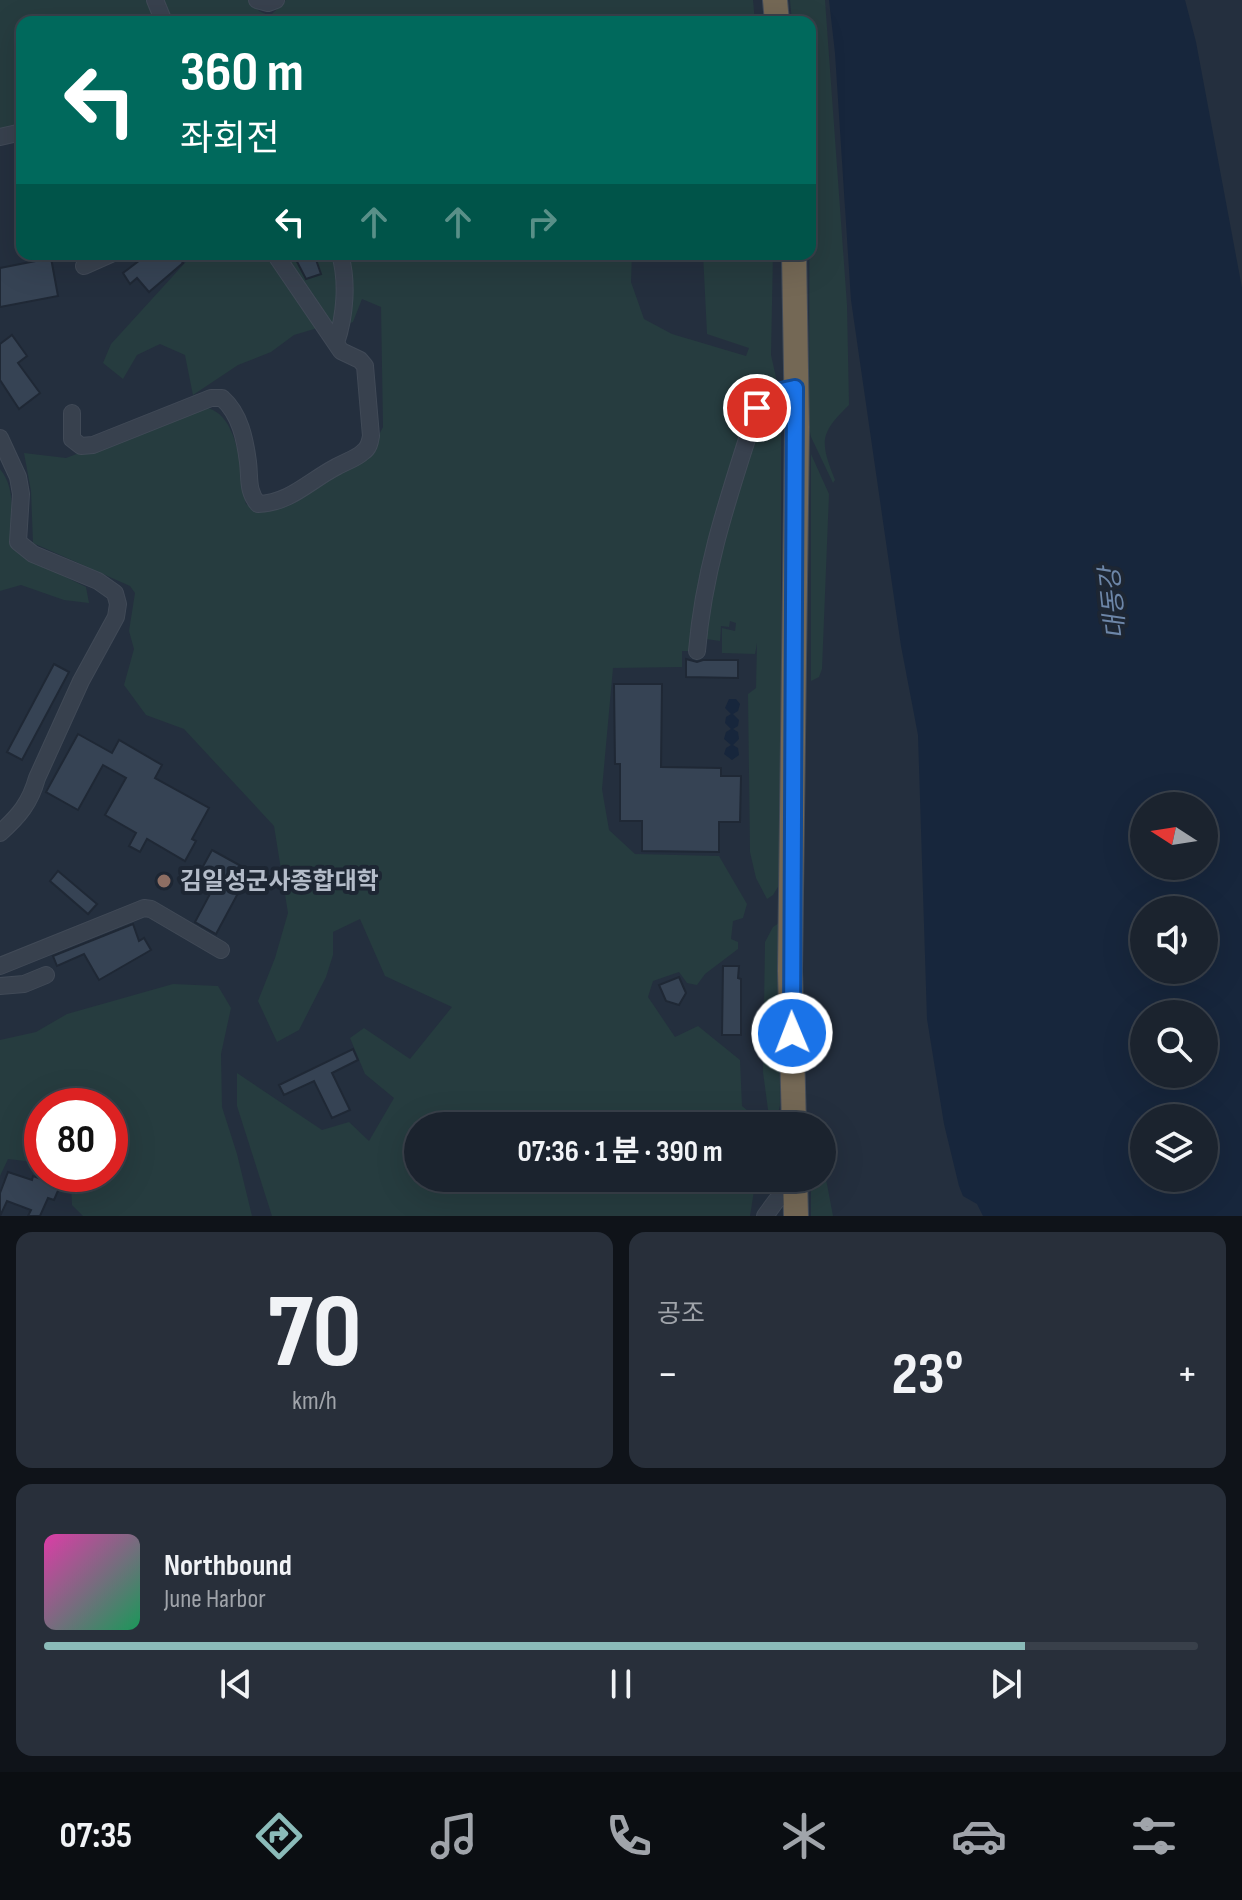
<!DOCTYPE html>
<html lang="ko">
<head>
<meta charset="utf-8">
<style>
	:root { --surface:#1b232e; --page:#282f3a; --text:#f1f3f6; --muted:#a0a4aa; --line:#39404a; --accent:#8bbbb9 }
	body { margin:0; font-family:"Sofia Sans Condensed","Noto Sans KR",sans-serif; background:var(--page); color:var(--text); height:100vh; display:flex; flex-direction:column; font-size:30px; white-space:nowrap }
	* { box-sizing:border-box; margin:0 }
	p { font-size:26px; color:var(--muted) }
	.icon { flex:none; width:44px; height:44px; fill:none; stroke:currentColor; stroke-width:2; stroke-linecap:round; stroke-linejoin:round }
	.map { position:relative; height:1216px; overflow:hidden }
	.side { display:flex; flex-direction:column; gap:16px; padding:16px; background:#0f1319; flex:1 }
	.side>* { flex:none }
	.banner { position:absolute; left:16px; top:16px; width:800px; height:244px; border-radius:16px; box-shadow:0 8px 32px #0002,0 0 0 2px var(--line); background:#00695c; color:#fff; overflow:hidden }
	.needle { width:52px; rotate:282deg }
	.controls { position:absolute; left:1130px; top:792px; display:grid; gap:16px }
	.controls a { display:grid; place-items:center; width:88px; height:88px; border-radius:50%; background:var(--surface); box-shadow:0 8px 32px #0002,0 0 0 2px var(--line); font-size:40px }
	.speed { position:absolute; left:24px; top:1088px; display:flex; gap:16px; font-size:40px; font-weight:700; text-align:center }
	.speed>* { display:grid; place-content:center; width:104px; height:104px; border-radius:50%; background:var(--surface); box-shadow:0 8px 32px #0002,0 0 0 2px var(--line); line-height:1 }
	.speed .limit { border:12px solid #d22; background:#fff; color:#111 }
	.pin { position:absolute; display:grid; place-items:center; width:68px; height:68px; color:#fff; margin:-34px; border:4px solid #fff; border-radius:50%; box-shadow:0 2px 8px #0007 }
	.me { position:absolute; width:88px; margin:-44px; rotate:359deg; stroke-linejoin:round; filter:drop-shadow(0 0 6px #0008) }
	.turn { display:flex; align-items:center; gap:28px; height:168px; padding:0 32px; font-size:36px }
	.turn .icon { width:104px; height:104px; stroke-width:2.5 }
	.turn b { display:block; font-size:56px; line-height:68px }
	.lanes { display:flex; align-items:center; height:76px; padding:0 32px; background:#0003; justify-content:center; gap:40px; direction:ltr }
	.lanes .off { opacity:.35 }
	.big { font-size:60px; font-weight:700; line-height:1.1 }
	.side .tile { flex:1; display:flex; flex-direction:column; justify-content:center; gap:12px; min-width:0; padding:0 28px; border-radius:16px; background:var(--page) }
	.side .dial { align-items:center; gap:0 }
	.dial b { font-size:104px; line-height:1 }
	.song { display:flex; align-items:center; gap:24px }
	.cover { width:96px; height:96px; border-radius:12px; background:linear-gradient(135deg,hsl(320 70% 55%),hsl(150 70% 35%)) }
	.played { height:8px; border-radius:4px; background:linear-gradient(90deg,var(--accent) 85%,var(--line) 85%) }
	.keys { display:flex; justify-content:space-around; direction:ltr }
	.heat { display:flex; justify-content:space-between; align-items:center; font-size:44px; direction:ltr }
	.side .tiles { flex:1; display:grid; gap:16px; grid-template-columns:1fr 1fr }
	.tile:last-child { grid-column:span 2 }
	.trip { position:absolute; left:404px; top:1112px; width:432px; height:80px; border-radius:40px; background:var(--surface); box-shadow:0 8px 32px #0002,0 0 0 2px var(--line); font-weight:700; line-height:80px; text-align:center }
	.dock { display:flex; height:128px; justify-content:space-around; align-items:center; background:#0b0e12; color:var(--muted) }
	.dock .icon { width:56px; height:56px }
	.dock .active { color:var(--accent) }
	.dock b { font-size:36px; color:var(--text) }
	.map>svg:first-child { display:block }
</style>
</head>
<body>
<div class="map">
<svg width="1242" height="1216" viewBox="0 0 1242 1216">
	<rect width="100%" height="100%" fill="#242f3e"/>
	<!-- green -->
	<path fill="#263c3f" d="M0,0H150L153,22H22V124L0,129Z
		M160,0H250L259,11L270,16L286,0H753L755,22H178L164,11Z
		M790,0H825L847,305L849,405C819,434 820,442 835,480L833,483L811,437L809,427L810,22H792Z
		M193,254H267L321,327L294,335L271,352L238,365L193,395L185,355L160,344L137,355L123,379L103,363L111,344Z
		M279,254H334L337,262L338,326L331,327Z
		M345,254H632L631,282L644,319L672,334L746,356L749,348L707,334L703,254H773L771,355L777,382L758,393L691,651H682V667L613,668L602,789L609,830L635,854L719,856L747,904L743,918L733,921L731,939L738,942V949L705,974L697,985L687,983L679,972L653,981L648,997L675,1037L698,1026L740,1060L742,1106L753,1115L754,1126H418V1178H756L750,1216H272L237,1106V1073L322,1130L349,1122L369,1141L394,1098L365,1074L350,1038L364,1028L410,1059L452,1007L385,976L360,919L333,932V955L326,977L299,1030L277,1042L258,1001L275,958L288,913L274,826L184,729L146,715L124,685L134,649L129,631L135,593L130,586L33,543L31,491L24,453L66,458L201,407C240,409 241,474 246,504L255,510L369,454L383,427L381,307L362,299L353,322L347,324Z
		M773,402L781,406V882L773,895L767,899L756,878L750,852L748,694L756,688L757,643L755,654L722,653V628L735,631L736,623L730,621L729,627L721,626L720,641L706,639L705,615L737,485L767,403Z
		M811,454L829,494L822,669L819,677L811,681Z
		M0,469C18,491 9,519 13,545L23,556L86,587L89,603L64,600L21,585L0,591Z
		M779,923L780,1105L778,1114L769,1117L763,1072L765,942L773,927Z
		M173,984L218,986L231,1008L221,1054L222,1107L237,1154L252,1216H83L72,1205L71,1183L61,1174H110V1106H42V1163L8,1159L0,1176V1040L36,1032L67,1014Z
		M822,1158L833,1216H811V1178H822Z"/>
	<!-- water -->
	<path fill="#17263c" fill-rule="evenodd" d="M829,0H1185L1196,42L1242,288V1216H983L977,1204L963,1196L959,1186L944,1124L927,1019L918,735L901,646L851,300L835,53ZM1144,806H1204V866H1144ZM1144,910H1204V970H1144ZM1144,1014H1204V1074H1144ZM1144,1118H1204V1178H1144Z
		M729,699H736L740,704L738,711L733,714L739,720L738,726L733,729L738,732L739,739L733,745L738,748L739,755L732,760L724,754L726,748L731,745L724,739L726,732L731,729L725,723L726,717L731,714L725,708Z"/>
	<!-- building -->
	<path fill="#364354" stroke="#1f2835" stroke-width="2" d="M148,254H176L183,263L149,292L137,278L130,284L123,273Z
		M293,254H314L321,274L306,279Z
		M51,258L58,296L0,307V268Z
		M12,335L27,356L18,363L40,393L19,409L0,380V344Z
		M686,659L697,662L703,660H738V678L686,677Z
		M54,664L69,672L22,760L7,752Z
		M614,684H662L661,767L721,768V776H741L740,822H719V852L642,851V821H620V764H615Z
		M78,734L112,753L119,740L162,765L155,778L209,808L192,839L196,841L185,861L147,839L140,852L129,846L136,833L105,815L126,778L103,765L78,810L46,792Z
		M212,850L250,871L216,934L195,922L218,879L201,870Z
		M58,871L97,904L88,914L50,881Z
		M133,924L139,941L144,938L151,950L99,980L84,954L57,966L53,956Z
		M723,966H739L738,978L741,979V1035H722Z
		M679,977L686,993L679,1005L666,1001L659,985Z
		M353,1049L358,1060L332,1073L350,1110L332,1118L314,1081L284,1095L279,1085Z
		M8,1172L32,1180L33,1176L60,1186L54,1200L48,1198L40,1216H28L31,1210L7,1201L0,1216V1193Z"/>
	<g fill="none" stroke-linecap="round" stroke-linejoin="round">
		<!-- minor casing -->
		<g stroke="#414a57" stroke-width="18">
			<path id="minor" d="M155,0L164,22
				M257,0L268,3L276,0
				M0,137L22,132
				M84,266L111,254
				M336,343C345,316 348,282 340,254
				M72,413V439L81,446L93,445L211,398H222C240,414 245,439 248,462C250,478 247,491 258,504C290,503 309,481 336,467C344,462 356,459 363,452C369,448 370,442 371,436L365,366L360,360L341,351L275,254
				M0,438L18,477L21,494L18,542L33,554L98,581L115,593L118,604L116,617L81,681L37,778C30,803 19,816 0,833
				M697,651C704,565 731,490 757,408C765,393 779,391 795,388
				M0,966L144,908L151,909L221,950
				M0,986L24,984L46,975
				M765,1216L776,1201L795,1184"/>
		</g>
		<!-- highway casing -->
		<g stroke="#434c59" stroke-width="26">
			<path id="highway" d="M775,0L777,22
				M794,1126L790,971L797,427L794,254
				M795,1178L796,1216"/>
		</g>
		<!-- minor -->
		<use href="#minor" stroke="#38414e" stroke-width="16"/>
		<!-- highway -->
		<use href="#highway" stroke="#746855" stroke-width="24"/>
	</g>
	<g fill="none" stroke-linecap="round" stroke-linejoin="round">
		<!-- route casing -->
		<g stroke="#114b97" stroke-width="20">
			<path id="route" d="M757,408C766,393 779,391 795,388L792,1033"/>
		</g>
		<!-- route -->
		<use href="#route" stroke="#1a73e8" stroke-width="14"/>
	</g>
	<!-- markers -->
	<circle fill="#8d6e63" stroke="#1d2633" stroke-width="3" cx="164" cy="881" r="8"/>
	<g text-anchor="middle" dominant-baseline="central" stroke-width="8" stroke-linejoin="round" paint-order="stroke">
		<!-- poi labels -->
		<g font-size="24" font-weight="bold" fill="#b4bcc9" stroke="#1d2633" text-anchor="start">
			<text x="180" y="881">김일성군사종합대학</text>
		</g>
		<!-- water labels -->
		<g font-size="26" font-style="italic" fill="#6d86a8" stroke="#1d2633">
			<text transform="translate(1114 603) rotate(-96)">대동강</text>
		</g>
	</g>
</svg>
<div class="controls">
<a><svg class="needle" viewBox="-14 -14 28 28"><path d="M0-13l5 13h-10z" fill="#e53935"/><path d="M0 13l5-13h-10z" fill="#a0a4aa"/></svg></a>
<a><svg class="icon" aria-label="sound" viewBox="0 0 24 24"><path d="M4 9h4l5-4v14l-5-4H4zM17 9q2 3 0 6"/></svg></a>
<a><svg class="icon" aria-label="search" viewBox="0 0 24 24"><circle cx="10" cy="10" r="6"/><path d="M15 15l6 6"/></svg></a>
<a><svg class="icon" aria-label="layers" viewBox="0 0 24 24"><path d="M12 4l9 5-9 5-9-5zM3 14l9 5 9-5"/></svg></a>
</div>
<div class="speed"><div class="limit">80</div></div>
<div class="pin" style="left:757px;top:408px;background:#d93025"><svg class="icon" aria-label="arrive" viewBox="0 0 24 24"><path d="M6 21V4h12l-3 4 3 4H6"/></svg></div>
<svg class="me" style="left:792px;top:1033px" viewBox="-20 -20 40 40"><circle r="17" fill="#1a73e8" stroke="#fff" stroke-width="3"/><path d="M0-11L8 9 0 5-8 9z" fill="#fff"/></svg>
<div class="trip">07:36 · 1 분 · 390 m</div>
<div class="banner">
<div class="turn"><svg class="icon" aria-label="left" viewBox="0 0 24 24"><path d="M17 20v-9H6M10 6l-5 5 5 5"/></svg><div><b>360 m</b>좌회전</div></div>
<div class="lanes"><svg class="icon" aria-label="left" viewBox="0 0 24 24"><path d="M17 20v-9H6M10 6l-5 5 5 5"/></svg><svg class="icon off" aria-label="ahead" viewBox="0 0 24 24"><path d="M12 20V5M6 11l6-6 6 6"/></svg><svg class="icon off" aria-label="ahead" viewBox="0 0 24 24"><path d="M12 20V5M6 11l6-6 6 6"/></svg><svg class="icon off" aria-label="right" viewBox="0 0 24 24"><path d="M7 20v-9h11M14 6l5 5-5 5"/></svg></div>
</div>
</div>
<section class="side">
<div class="tiles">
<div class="tile dial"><b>70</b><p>km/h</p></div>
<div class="tile"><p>공조</p>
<div class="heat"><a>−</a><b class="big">23°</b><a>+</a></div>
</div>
<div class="tile">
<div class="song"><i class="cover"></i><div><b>Northbound</b><p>June Harbor</p></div></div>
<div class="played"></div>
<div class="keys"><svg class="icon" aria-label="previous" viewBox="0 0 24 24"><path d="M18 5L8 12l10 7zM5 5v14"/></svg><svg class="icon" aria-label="pause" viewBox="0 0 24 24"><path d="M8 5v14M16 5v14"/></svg><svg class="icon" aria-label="next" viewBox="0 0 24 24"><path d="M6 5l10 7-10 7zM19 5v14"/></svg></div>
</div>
</div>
</section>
<nav class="dock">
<b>07:35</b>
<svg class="icon active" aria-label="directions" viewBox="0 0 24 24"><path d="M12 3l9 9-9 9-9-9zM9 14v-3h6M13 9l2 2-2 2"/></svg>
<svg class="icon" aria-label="music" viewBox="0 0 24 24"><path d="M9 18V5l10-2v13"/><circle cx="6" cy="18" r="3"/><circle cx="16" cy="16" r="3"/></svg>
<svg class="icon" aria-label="phone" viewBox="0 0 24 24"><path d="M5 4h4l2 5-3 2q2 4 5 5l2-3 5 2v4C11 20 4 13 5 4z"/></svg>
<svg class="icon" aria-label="climate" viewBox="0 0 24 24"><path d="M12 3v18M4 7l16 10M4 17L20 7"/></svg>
<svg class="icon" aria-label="car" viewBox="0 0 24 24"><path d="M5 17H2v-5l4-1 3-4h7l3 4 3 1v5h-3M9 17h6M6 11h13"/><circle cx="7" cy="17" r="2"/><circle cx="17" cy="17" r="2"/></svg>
<svg class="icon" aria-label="filters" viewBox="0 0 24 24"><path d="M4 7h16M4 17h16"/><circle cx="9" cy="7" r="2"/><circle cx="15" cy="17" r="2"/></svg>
</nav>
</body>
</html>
